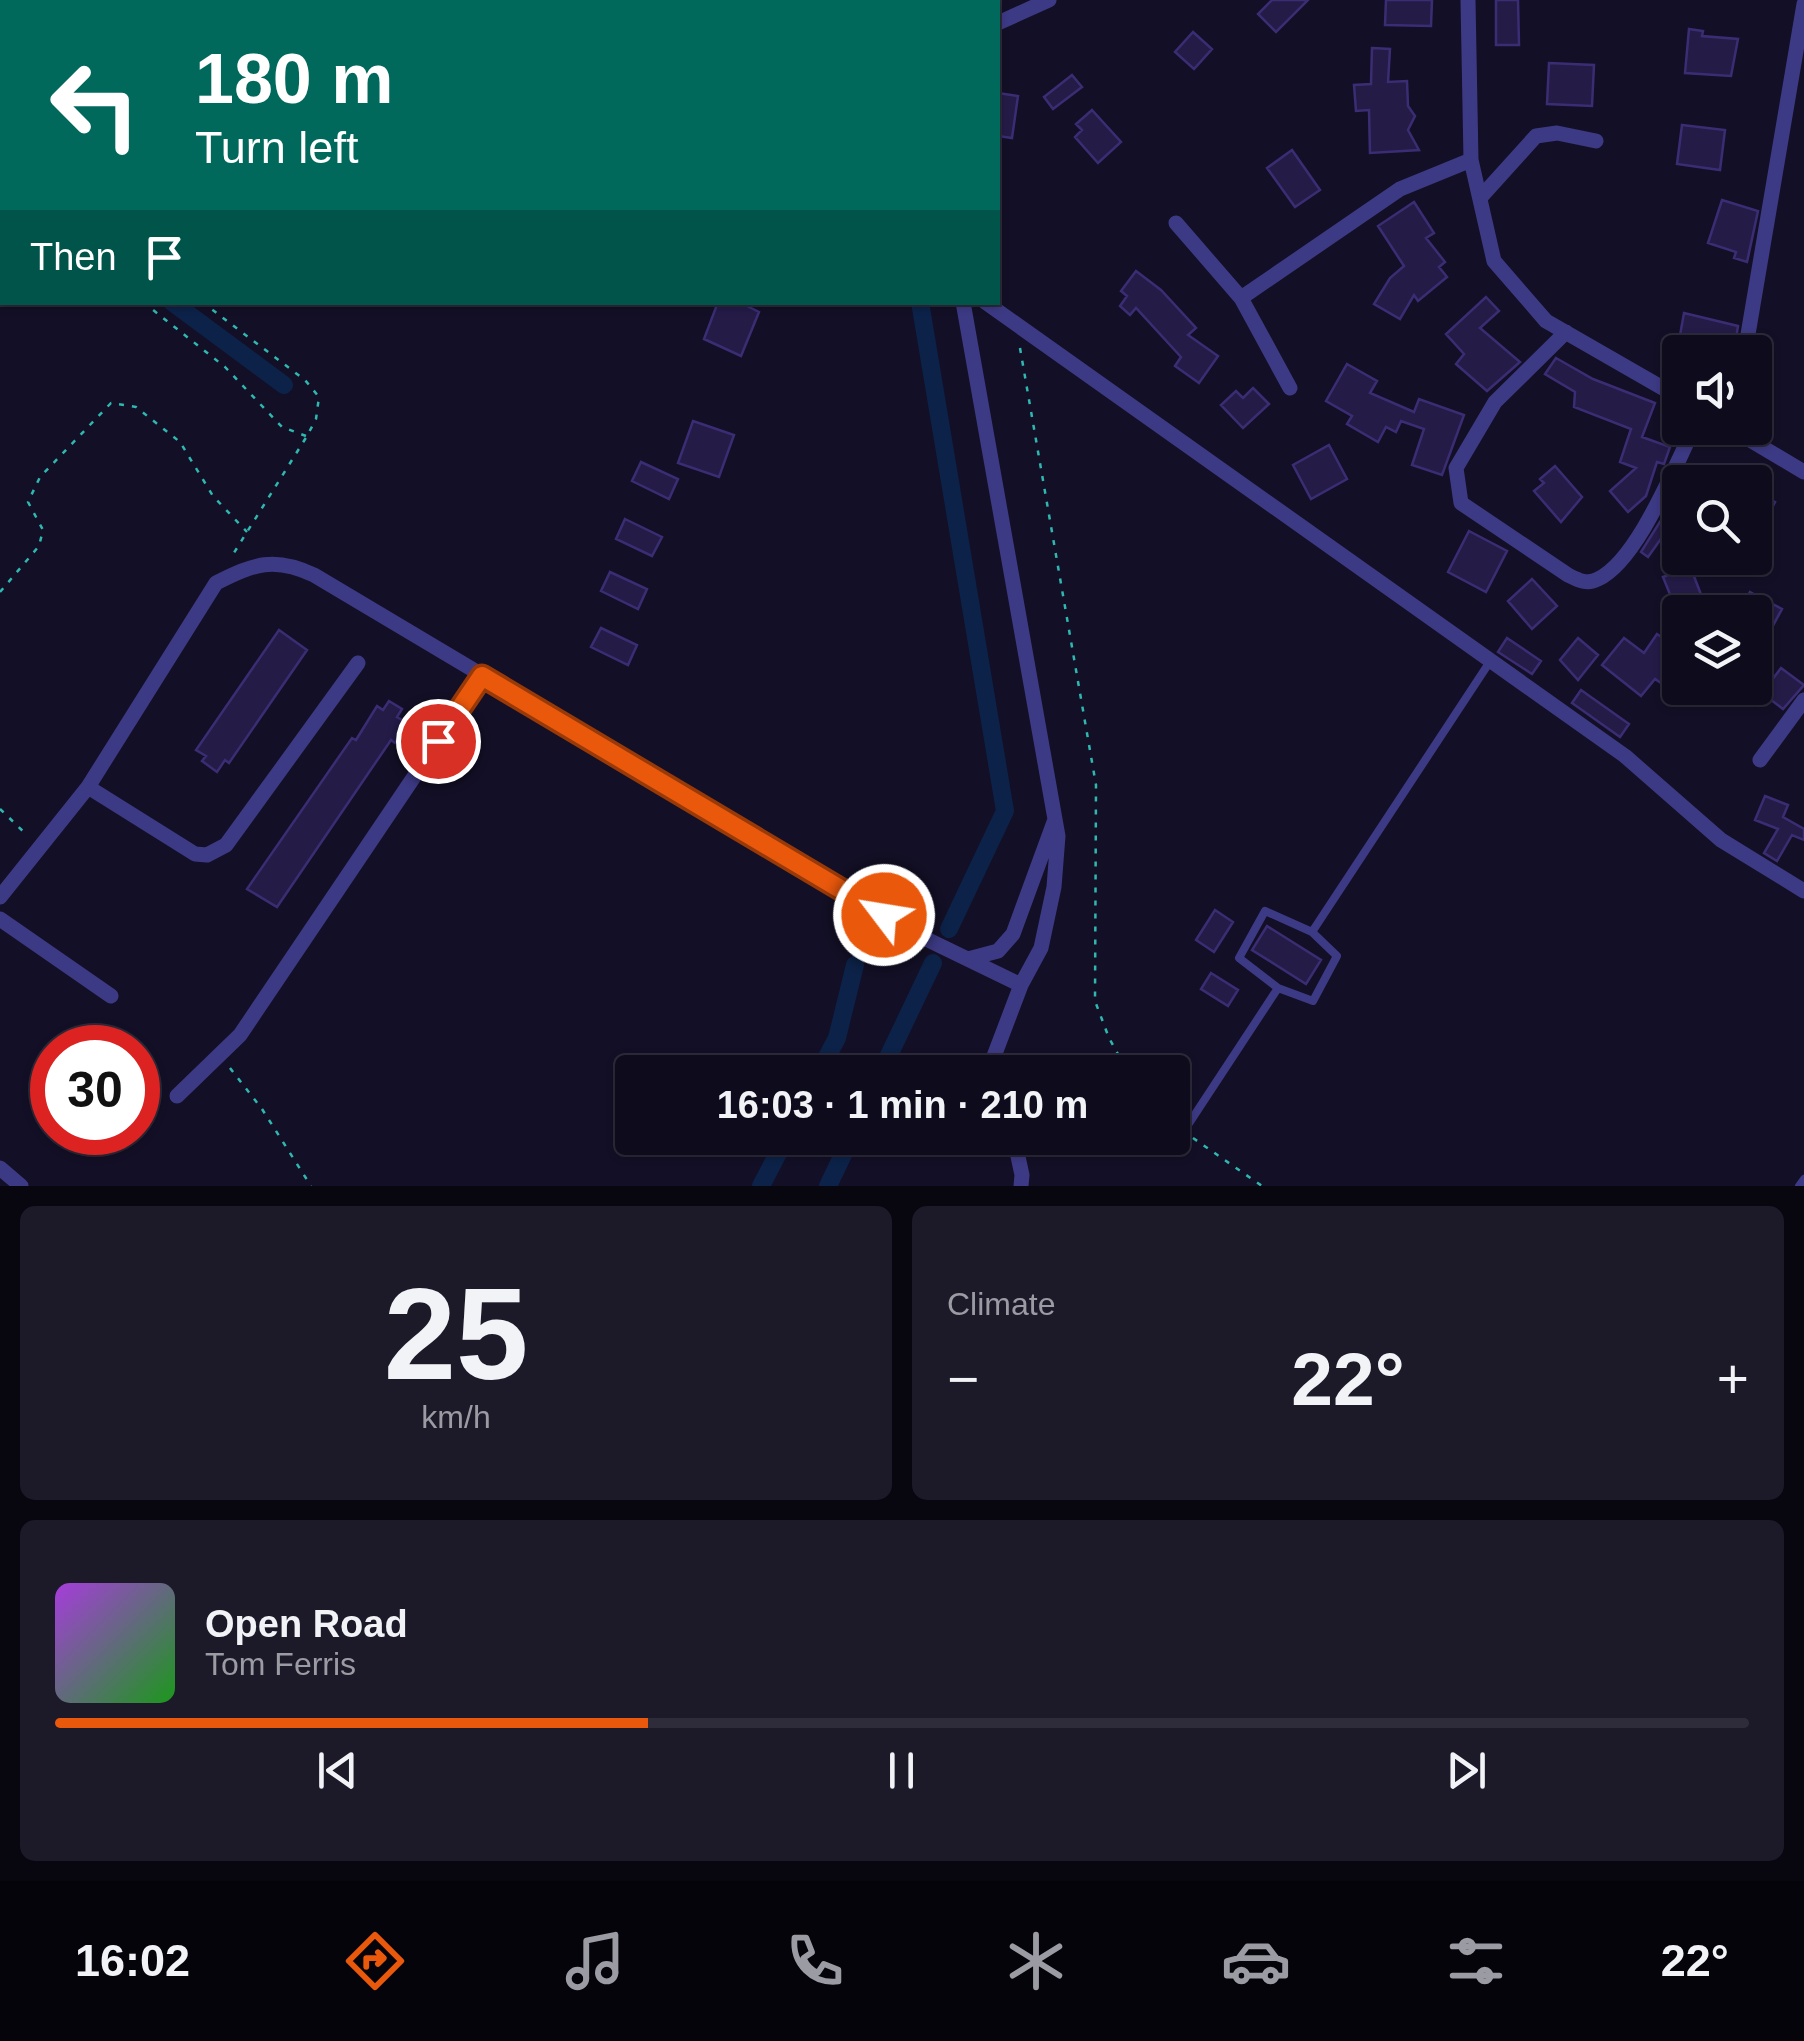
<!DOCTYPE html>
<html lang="en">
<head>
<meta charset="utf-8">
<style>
	:root { --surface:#0e0b1c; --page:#1c1929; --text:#f1f3f6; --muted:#9b9ba3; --line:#2e2b3b; --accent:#ea580c }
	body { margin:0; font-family:Arial,sans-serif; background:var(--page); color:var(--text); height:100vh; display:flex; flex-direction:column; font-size:38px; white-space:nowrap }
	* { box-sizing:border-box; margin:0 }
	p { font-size:32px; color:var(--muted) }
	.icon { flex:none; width:55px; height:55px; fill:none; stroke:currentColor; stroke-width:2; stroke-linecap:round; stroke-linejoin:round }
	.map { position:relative; height:1186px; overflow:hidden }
	.sheet { display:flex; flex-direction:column; gap:20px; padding:20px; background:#08060f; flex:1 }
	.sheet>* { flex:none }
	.hud { position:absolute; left:0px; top:0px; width:1000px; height:305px; box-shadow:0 2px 8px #0004,0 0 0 2px var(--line); background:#00695c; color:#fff; overflow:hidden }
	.controls { position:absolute; left:1662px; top:335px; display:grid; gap:20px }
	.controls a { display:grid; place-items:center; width:110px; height:110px; border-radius:10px; background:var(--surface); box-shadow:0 2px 8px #0004,0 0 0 2px var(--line); font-size:50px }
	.speed { position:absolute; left:30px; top:1025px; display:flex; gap:20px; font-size:50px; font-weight:700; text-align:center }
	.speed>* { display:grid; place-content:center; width:130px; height:130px; border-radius:50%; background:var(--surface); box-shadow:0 2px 8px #0004,0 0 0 2px var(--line); line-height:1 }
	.speed .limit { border:15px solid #d22; background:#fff; color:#111 }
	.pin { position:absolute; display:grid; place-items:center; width:85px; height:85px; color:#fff; margin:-42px; border:5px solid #fff; border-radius:50%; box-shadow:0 2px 10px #0007 }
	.me { position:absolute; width:110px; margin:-55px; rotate:301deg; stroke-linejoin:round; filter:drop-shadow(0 0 8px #0008) }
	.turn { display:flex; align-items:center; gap:35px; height:210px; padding:0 30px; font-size:45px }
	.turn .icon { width:130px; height:130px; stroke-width:2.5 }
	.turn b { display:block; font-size:70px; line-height:85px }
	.then { display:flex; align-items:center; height:95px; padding:0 30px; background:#0003; gap:20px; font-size:38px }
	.big { font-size:75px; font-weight:600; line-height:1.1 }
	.sheet .widget { flex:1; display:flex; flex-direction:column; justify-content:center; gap:15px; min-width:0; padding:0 35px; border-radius:15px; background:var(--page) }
	.sheet .dial { align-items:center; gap:0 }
	.dial b { font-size:130px; line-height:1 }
	.song { display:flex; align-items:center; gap:30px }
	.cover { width:120px; height:120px; border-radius:15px; background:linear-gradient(135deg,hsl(280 70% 55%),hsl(120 70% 35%)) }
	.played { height:10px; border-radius:5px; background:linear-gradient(90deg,var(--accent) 35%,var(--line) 35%) }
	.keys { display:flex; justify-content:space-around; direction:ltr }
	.heat { display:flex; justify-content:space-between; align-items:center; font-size:55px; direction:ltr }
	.sheet .tiles { flex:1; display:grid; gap:20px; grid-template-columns:1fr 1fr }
	.widget:last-child { grid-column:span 2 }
	.trip { position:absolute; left:615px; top:1055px; width:575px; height:100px; border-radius:10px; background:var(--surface); box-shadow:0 2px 8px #0004,0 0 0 2px var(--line); font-weight:600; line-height:100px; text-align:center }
	.tab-bar { display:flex; height:160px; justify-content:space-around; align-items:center; background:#06040b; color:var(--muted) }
	.tab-bar .icon { width:70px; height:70px }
	.tab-bar .current { color:var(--accent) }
	.tab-bar b { font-size:45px; color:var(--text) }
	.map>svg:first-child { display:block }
</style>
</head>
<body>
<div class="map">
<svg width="1804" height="1186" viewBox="0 0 1804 1186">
	<rect width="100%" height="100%" fill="#130f26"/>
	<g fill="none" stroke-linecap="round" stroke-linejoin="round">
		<!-- canal -->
		<path stroke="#0c2248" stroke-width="18" d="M928,2L934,0
			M0,176L2,178
			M172,302L284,385
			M920,302L1005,811L949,929
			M819,1072L837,1038L855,965
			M881,1072L933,963
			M761,1186L786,1138
			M828,1186L851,1138"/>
	</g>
	<!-- building -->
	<path fill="#241b47" stroke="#3b2d73" stroke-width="2.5" d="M1272,0H1308L1276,32L1258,14Z
		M1386,0H1432L1431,26L1385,25Z
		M1496,0H1518L1519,45H1496Z
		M1689,29L1703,31L1702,36L1738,39L1731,76L1685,73Z
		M1193,32L1212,49L1194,69L1175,52Z
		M1372,48L1390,49L1388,82L1407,81L1408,106L1415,116L1408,130L1419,150L1370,153L1369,110L1356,111L1354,85L1371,84Z
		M1549,63L1594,65L1592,106L1547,104Z
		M1072,75L1082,87L1053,109L1044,97Z
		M998,93L1018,96L1012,138L998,136Z
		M1092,110L1121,142L1098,163L1075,137L1082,130L1076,124Z
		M1682,125L1725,130L1720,170L1677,164Z
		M1292,150L1320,190L1295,207L1267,168Z
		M1722,200L1758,211L1747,262L1734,258L1736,252L1708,243Z
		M1414,202L1434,233L1426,238L1445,262L1439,267L1447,277L1418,301L1414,295L1400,319L1374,304L1390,278L1404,266L1378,226Z
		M1136,271L1161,290L1196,328L1188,335L1218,356L1199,383L1175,366L1181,357L1136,308L1130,315L1120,306L1127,296L1121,291Z
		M1486,297L1499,311L1480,328L1520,362L1487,391L1456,364L1464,354L1446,334Z
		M718,302H739L759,312L741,356L704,339Z
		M1684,313L1738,326L1734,352H1677Z
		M1556,358L1593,379L1655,403L1642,437L1670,447L1664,464L1657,462L1646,496L1628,512L1610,491L1636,468L1620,462L1631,429L1574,407L1575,392L1545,374Z
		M1347,364L1377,381L1370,393L1414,412L1419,399L1464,415L1442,475L1412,465L1424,429L1401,421L1396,432L1386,427L1378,442L1347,424L1352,416L1326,401Z
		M1253,388L1269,404L1243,428L1221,405L1236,391L1243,398Z
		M693,421L734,435L719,477L678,463Z
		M1329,445L1347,479L1311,499L1293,465Z
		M641,462L678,479L669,499L632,481Z
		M1555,466L1582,497L1561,522L1534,491L1544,483L1540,479Z
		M1680,490V512L1648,557L1641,552Z
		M1755,492L1775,502L1755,542Z
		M625,519L662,537L652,556L616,539Z
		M1469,531L1507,551L1486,592L1448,572Z
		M1690,566L1702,597L1675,607L1663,577Z
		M610,572L647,589L638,609L601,591Z
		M1532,579L1557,606L1532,629L1508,601Z
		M1750,592L1782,609L1769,633L1755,625V612H1739Z
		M601,628L637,645L628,665L591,647Z
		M279,630L307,650L229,763L225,760L217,772L202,761L206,756L196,750Z
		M1657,634L1680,650V696L1655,679L1641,696L1602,665L1624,638L1644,653Z
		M1507,638L1541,661L1532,674L1498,652Z
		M1578,638L1598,655L1578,680L1560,660Z
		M1781,668L1804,685L1783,709L1762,693Z
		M1581,690L1629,724L1620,737L1572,703Z
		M389,701L402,709L397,717L407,723L395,743L391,740L277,907L247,889L352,738L356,740L377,706L383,710Z
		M1765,796L1788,805L1783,817L1804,829V840L1792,835L1777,861L1764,853L1778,829L1755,820Z
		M1215,910L1233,922L1214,952L1196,940Z
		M1267,926L1321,960L1306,984L1252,950Z
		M1211,973L1238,990L1228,1006L1201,989Z"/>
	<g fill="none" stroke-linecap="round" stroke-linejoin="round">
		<!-- path -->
		<path stroke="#2fb8b0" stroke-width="2.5" stroke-dasharray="5 8" stroke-linecap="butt" d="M246,2L248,0
			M0,155L2,156
			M0,198L2,200
			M143,302L225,367L282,427L306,436
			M202,302L305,380L319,397L316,419L307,436L232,556
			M1020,348L1096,785L1095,1001L1109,1038L1128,1072
			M0,592L39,546L43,530L28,502L40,477L111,403L136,407L180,442L213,496L247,532
			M0,809L28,836
			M230,1068L262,1109L311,1186
			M1193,1138L1262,1186"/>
		<!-- service -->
		<path stroke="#3d3a85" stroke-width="8" d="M1278,988L1313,1001L1337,956L1312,932
			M1184,1131L1278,988L1239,958L1265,911L1312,932L1491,660
			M1799,1186L1804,1179"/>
		<!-- minor -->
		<path stroke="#3d3a85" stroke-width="15" d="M1468,0L1471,160L1494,261L1546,321L1680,398
			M998,23L1049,0
			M1480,198L1536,136L1557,133L1596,141
			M1176,223L1241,298
			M963,302L1058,836L1054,887L1041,948L1021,985L988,1072
			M985,302L1625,756L1721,840L1804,891
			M1566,332L1495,402L1456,468L1461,503L1568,575C1578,580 1587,585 1598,579C1638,560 1674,467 1694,428
			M1745,352L1804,4
			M1290,388L1241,298L1400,189L1471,160
			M1730,428L1804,472
			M1760,760L1804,700
			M88,787L195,854L207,855L226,845L358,663
			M0,897L88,787L216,583C254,564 274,556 314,575L918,935L1021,985
			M0,919L111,996
			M968,959L998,951L1013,934L1054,822
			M177,1096L240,1035L482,676
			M1014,1138L1022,1175L1021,1186
			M0,1168L21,1186"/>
	</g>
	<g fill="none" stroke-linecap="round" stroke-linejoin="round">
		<!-- route casing -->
		<g stroke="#983908" stroke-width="25">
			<path id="route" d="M438,741L482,676L884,915"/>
		</g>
		<!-- route -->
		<use href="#route" stroke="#ea580c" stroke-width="18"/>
	</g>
</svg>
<div class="controls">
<a><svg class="icon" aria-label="sound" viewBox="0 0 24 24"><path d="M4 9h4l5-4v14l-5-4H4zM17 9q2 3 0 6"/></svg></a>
<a><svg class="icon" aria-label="search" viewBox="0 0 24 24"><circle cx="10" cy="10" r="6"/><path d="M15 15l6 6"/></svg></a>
<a><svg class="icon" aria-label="layers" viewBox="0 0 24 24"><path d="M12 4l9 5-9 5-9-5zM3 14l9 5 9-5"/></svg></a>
</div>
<div class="speed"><div class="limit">30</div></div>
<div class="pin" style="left:438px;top:741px;background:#d93025"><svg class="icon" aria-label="arrive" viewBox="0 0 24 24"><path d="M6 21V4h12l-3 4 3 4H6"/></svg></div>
<svg class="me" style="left:884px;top:915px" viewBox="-20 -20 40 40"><circle r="17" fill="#ea580c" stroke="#fff" stroke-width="3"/><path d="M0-11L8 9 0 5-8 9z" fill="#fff"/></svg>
<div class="trip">16:03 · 1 min · 210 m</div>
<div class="hud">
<div class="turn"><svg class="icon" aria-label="left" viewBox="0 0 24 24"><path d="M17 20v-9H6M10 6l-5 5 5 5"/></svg><div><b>180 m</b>Turn left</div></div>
<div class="then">Then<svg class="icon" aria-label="arrive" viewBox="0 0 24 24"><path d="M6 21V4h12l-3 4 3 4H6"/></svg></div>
</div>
</div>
<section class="sheet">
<div class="tiles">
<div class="widget dial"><b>25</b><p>km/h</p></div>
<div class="widget"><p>Climate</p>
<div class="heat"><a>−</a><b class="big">22°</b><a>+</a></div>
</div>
<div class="widget">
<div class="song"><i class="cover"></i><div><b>Open Road</b><p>Tom Ferris</p></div></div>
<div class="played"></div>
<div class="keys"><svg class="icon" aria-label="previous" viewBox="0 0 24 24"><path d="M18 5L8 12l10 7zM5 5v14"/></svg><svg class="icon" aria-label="pause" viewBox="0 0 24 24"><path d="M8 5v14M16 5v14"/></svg><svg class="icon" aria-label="next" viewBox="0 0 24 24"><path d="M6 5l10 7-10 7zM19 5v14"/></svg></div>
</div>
</div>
</section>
<nav class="tab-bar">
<b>16:02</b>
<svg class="icon current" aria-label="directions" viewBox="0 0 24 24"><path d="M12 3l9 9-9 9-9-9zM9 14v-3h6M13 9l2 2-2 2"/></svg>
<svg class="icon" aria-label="music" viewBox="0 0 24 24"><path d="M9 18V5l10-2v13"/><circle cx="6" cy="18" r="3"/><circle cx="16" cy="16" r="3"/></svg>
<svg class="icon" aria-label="phone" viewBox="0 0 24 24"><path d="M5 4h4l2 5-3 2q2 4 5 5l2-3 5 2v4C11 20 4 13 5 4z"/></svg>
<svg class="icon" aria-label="climate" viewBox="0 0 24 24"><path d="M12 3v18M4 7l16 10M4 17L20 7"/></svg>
<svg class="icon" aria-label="car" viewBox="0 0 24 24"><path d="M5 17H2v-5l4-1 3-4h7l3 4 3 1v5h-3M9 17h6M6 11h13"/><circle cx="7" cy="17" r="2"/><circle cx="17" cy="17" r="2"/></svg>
<svg class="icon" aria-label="filters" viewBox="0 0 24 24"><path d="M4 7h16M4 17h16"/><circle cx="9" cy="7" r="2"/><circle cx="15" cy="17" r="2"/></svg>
<b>22°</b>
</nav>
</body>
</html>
